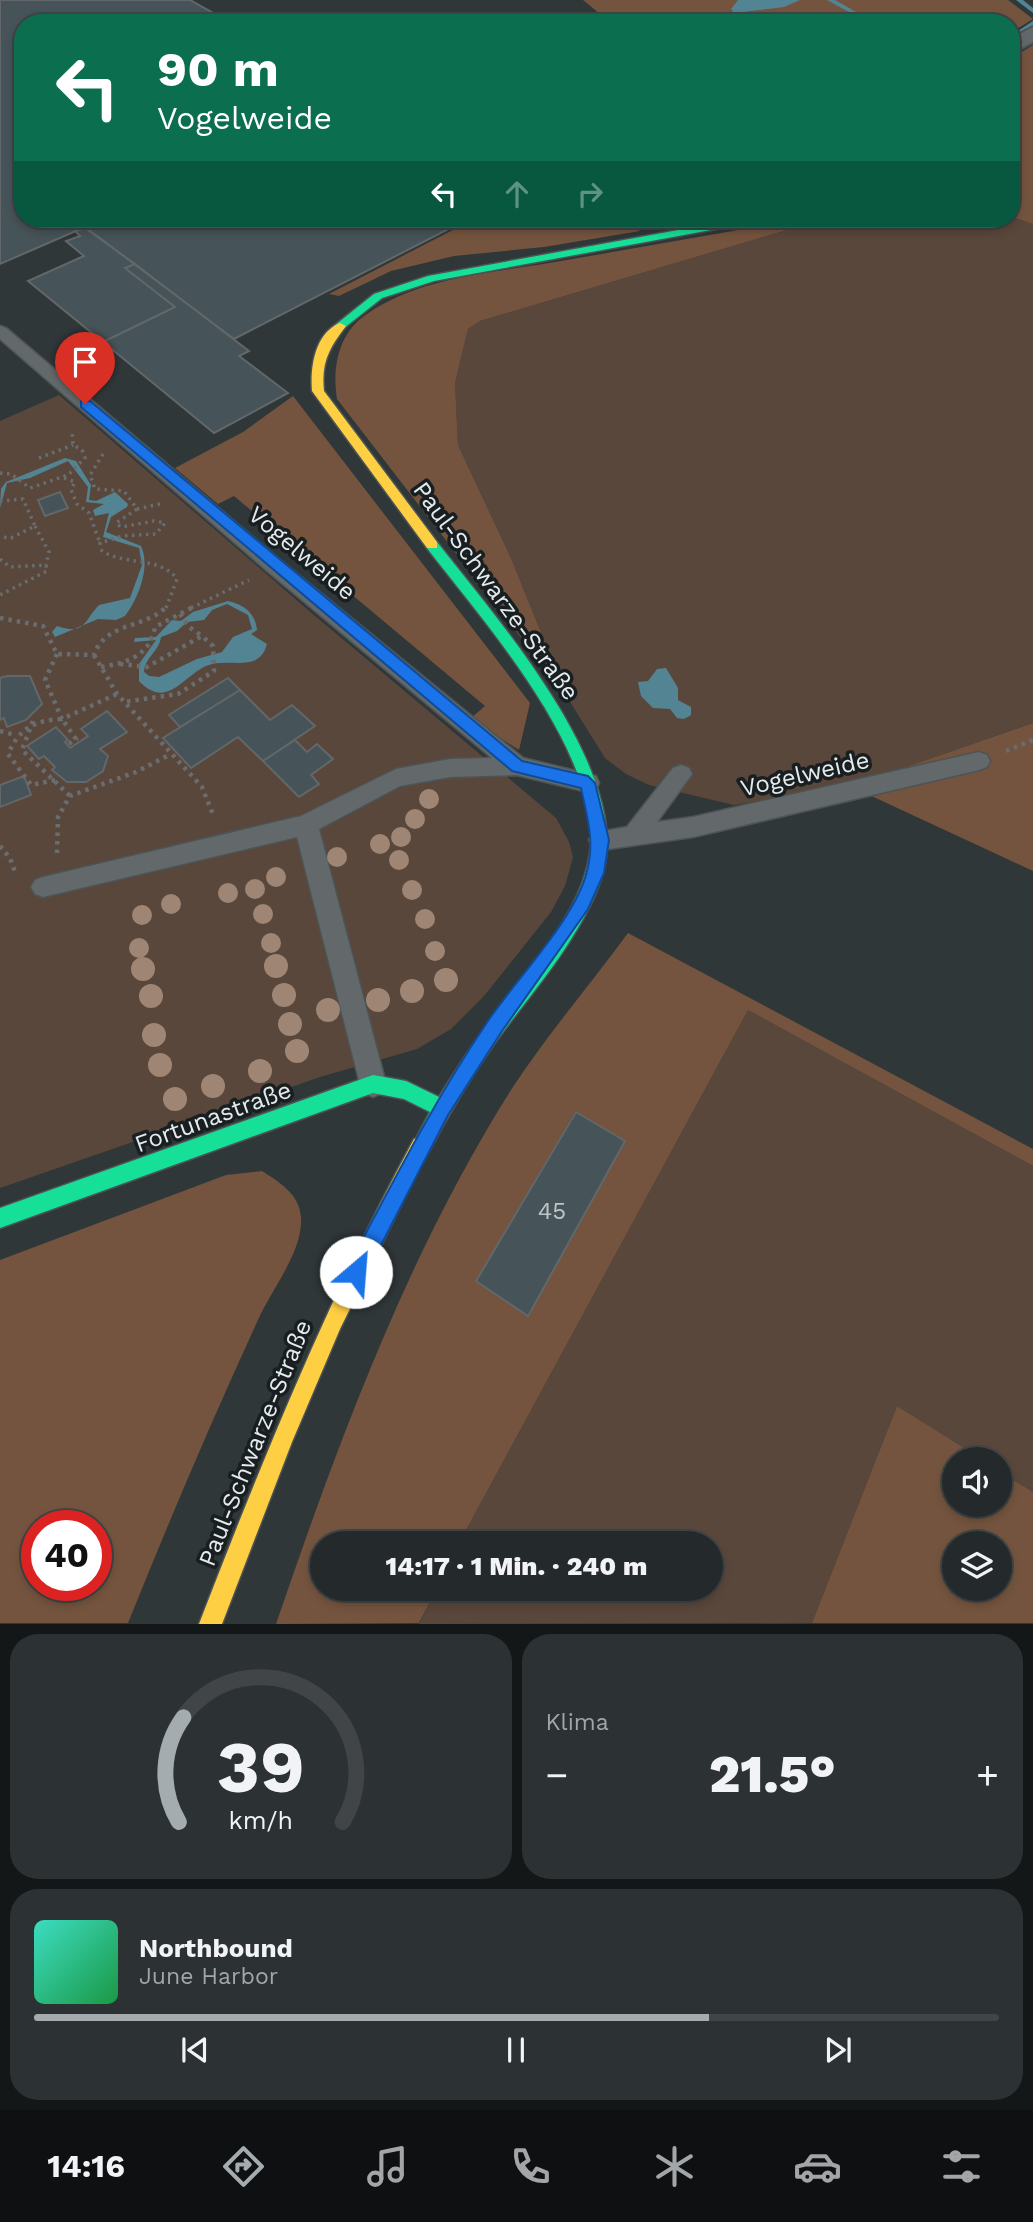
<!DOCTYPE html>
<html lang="de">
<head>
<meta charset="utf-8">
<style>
	:root { --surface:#24292b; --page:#2c3133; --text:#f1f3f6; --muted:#a3a6a9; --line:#414547; --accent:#a4acaf }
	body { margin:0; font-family:"Work Sans",sans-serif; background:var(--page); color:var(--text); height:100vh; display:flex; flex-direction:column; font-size:26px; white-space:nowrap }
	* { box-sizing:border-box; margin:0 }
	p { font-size:23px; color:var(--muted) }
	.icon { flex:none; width:38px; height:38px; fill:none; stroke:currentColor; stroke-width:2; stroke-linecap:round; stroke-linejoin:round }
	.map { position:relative; height:1624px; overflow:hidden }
	.panel { display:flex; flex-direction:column; gap:10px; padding:10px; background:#141718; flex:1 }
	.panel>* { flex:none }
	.top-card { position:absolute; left:14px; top:14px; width:1006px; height:214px; border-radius:28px; box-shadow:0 4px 10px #0003,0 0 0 2px var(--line); background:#0b6e4f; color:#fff; overflow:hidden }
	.buttons { position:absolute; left:942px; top:1447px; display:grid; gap:14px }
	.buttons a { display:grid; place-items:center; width:70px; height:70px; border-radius:50%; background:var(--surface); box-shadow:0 4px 10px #0003,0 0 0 2px var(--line); font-size:35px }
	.speed { position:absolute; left:21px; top:1510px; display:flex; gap:14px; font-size:35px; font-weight:700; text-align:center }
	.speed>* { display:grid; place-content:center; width:91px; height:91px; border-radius:50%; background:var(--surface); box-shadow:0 4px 10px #0003,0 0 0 2px var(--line); line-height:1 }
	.speed .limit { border:10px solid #d22; background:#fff; color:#111 }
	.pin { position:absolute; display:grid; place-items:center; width:60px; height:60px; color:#fff; margin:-72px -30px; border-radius:50% 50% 50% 0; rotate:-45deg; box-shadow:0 0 7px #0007 }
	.pin .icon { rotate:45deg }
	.me { position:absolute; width:77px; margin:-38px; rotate:27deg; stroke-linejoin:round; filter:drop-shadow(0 0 5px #0008) }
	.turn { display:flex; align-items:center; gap:24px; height:147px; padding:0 28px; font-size:32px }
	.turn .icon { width:91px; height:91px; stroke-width:2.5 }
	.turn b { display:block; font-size:49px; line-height:60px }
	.lanes { display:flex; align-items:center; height:66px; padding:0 28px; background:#0003; justify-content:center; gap:35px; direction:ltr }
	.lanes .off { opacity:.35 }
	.big { font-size:52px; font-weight:800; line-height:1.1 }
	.panel .widget { flex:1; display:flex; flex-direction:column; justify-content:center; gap:10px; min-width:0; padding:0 24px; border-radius:28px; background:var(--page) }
	.panel .dial { align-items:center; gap:0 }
	.dial svg { height:182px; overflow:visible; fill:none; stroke:var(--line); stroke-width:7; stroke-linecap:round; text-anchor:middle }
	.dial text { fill:var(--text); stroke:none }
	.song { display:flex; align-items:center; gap:21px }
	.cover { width:84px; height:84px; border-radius:10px; background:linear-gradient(135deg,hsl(170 70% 55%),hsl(140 70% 35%)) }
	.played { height:7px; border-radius:4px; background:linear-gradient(90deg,var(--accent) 70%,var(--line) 70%) }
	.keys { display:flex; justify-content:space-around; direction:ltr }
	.heat { display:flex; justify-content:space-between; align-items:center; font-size:38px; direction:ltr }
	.panel .tiles { flex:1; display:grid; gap:10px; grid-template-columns:1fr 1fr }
	.widget:last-child { grid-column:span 2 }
	.trip { position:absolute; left:310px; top:1531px; width:413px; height:70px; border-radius:35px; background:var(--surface); box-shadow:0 4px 10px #0003,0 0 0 2px var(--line); font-weight:800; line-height:70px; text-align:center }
	.tabs { display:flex; height:112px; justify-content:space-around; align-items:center; background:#0e1011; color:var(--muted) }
	.tabs .icon { width:49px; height:49px }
	.tabs .active { color:var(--accent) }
	.tabs b { font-size:32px; color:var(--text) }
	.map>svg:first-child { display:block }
</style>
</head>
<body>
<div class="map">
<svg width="1033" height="1624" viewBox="0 0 1033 1624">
	<rect width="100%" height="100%" fill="#303739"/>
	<!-- green -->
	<path fill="#5a473b" d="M1012,217L1033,224V723L854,785L734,805L649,785L626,774L605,758L567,697L511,558L458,445L455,383L468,329L480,321L824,219Z
		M59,395L308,610L556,818L569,842L573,857L565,886L551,912L484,996L451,1029L417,1049L320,1077L0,1188V421Z
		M748,1010L1033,1166V1492L999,1471V1460L982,1459L897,1406L812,1623L419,1624L437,1589H710V1544L459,1543Z"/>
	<!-- forest -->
	<path fill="#74543e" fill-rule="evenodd" d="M583,0H1008L1033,19L1012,32V23H611Z
		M1033,45V224L1012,217V58Z
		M474,219H619L640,231L544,247L454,256L391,271L339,296L329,294Z
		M801,219H824L480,321L468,329L455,383L458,445L511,558L567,697L337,399C332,368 338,333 367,314C420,277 493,273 555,262C637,248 719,233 801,219Z
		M293,396L530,703L519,750L470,719L485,706L234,496L218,504L175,468L243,432Z
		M1033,723V871L865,793L854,785Z
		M628,933L1033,1149V1166L748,1010L459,1543L322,1544V1589H437L419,1623L276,1624C339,1440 407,1255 511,1090C546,1036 590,985 628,933ZM575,1112L625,1141L527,1315L476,1281Z
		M262,1171C279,1182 300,1194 301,1218C303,1252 271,1290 258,1320C212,1420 169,1521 128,1623H0V1260L226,1175ZM37,1526H96V1586H37Z
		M897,1406L982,1459L954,1460V1505H999V1471L1033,1492V1623H812ZM954,1544H999V1589H954Z"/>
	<!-- water -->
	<path fill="#538494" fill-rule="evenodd" d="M738,0H800L784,7L734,13L731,9Z
		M65,458L76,461L91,485L89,500L96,501L115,492L128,504L127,507L111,517L106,532L141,546C151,567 138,599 125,616L116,620L98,619L55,637L52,632L57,626C86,636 84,620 99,605L130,598L142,565L139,548L103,537L109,513L95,516L93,510L104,504L86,502L88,487L68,461L30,478L7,483L0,508L1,489L6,482Z
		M228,601C245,605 255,613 257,630L251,634L267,644C259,675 227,656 206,666C182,677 167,710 139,681V664L156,640L134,642L135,638L156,637L172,620L181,621L193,612ZM227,604L248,615L252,629L233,637L222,652L197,659L159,677L149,676L144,672C145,657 159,652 161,637L177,631L187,622L204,620L212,610Z
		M666,668L678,688V700L691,707V715L684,719L677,718L670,709L653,708L641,696L638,682L648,681L657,669Z"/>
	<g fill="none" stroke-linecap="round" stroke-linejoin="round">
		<!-- stream -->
		<path fill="#538494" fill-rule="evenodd" d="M756,0H764L737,14L732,23H726L732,12Z
			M827,0H835L872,21L867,22Z
			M1016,0H1023L1033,8V13Z
			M1033,21V26L1012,40V35Z"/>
	</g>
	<!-- building -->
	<path fill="#465358" stroke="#626769" stroke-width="2" d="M0,0H190L231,23H23V219H468L234,339L85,227L0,264Z
		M441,13L461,23L420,22Z
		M85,228L135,264L125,268L175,307L103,342L28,281L84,256L66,241L80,236L75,231Z
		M135,264L249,351L239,356L288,393L214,433L103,342L175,307L125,268Z
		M60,492L68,508L45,516L38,500Z
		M7,676H30L42,704L26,720L7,727L4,718L0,720V678Z
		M228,678L240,690L180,727L169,715Z
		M240,690L270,720L292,705L315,726L263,761L238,737L191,768L163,738Z
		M107,711L127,732L100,749L108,756L103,771L86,782H67L52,770L55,767L44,756L39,759L27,746L56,727L68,740L65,742L70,748L88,736L81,729Z
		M295,740L307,752L317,744L333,759L311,775L319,784L299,797L263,761Z
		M24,776L31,795L0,807V785Z
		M576,1112L625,1141L528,1316L476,1281Z"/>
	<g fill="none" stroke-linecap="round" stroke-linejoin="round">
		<!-- lane casing -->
		<g stroke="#4d5456" stroke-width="3">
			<path id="lane" d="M0,326L6,328L280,560L523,758L588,774L596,776L599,783L596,790L588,792L517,775L450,777L400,786L319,829L386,1084L382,1093L373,1097L364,1093L360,1084L297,837L43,897L35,894L31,887L35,880L43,877L301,816L396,769L450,759L492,758L266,570L0,339Z
				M979,752L987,755L990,761L987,767L979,770L693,837L601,850L593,847L589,840L593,833L627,827L673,768L681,765L689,768L692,774L657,822L693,817Z"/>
		</g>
		<!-- street casing -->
		<g stroke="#4d5456" stroke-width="4">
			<path id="street" d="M1033,27V42L1012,53V38Z"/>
		</g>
		<!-- fast casing -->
		<g stroke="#4d5456" stroke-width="3">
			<path id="fast" d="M738,219H759L754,222L434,281L382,298L344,328L334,326L374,294L428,276Z
				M432,540L437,542C496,618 624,762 605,864C600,889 586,915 573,936C550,974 520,1008 494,1044C470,1078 448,1115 428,1153L421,1155L414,1153L412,1146L430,1112L404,1099L373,1093L0,1228V1208L373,1075L406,1081L439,1097C453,1075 467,1052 483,1031C513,990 548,951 572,906C585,881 594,852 590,824C580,730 484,622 427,548V542Z"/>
		</g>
		<!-- slow casing -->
		<g stroke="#4d5456" stroke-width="3">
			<path id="slow" d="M340,323L346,326C329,348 321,363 324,391L437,542V548H427L312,391C310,367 315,333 340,323Z
				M421,1137L428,1139L430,1146L340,1329L292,1442L222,1624H199C263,1458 330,1295 414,1139Z"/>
		</g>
		<!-- path-far1 -->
		<path stroke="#696d6f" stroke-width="3.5" stroke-dasharray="2.5 4.5" stroke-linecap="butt" d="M103,454L90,475L95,489L124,491L137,509L116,523L121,527L154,521L165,523L156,534L122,536L100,543L102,551C126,566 160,556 177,579L166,608
			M39,458L73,445
			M0,473L11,474L30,488L68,475L85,458L82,450L73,445L72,430
			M64,478L75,482L71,490L77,504L89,513L100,543
			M0,501L23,499L35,526L11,538L0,537
			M137,509L160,504
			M35,526L49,552L46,565
			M0,559L10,567L46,565L47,571L0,595
			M191,608L249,580"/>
		<!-- path -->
		<path stroke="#696d6f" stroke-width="4.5" stroke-dasharray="3.5 5" stroke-linecap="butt" d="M180,614L189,627L202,636
			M0,618L43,626L57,654L94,655C106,621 146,629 167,606
			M57,654L45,680L62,719L117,694
			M94,655L117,694L202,787L214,817
			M120,664L147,667L202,636L213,646L214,671L178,694L124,702
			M101,667C127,663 150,656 155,627L195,606
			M33,721L22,750L70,796
			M0,731L15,735
			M1006,751L1033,740
			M55,780L31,785L8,754C19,729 34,720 62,719L76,739L67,745
			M0,846L10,858L15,872
			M57,853L58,817L70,796L136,772L171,754"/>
		<!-- lane -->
		<use href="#lane" fill="#63696a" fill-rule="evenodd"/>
		<!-- street -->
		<use href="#street" fill="#63696a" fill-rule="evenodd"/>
		<!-- fast -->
		<use href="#fast" fill="#16e098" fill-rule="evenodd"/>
		<!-- slow -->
		<use href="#slow" fill="#ffcf43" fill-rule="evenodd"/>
	</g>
	<!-- trees -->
	<g fill="#9f8674">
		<circle cx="429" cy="799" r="10"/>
		<circle cx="415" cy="819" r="10"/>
		<circle cx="401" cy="837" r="10"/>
		<circle cx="380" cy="844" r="10"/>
		<circle cx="337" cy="857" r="10"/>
		<circle cx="399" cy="860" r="10"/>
		<circle cx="276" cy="877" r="10"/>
		<circle cx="255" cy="889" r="10"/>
		<circle cx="412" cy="890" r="10"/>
		<circle cx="228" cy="893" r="10"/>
		<circle cx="171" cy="904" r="10"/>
		<circle cx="263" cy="914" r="10"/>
		<circle cx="142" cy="915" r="10"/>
		<circle cx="425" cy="919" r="10"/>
		<circle cx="271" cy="943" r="10"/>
		<circle cx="139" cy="948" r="10"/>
		<circle cx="435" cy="951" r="10"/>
		<circle cx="276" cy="966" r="12"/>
		<circle cx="143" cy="969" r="12"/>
		<circle cx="446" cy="980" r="12"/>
		<circle cx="412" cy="991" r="12"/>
		<circle cx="284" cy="995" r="12"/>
		<circle cx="151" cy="996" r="12"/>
		<circle cx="378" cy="1000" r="12"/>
		<circle cx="328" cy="1010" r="12"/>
		<circle cx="290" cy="1024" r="12"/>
		<circle cx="154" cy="1035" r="12"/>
		<circle cx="297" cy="1051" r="12"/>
		<circle cx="160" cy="1065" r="12"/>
		<circle cx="260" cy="1071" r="12"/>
		<circle cx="213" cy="1086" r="12"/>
		<circle cx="175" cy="1099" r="12"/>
	</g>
	<!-- route -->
	<path fill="#1a73e8" stroke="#114b97" stroke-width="2" d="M81,401H90L522,761L588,776L595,783L609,840L604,873L588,909L502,1031L448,1115L363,1280L356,1283L349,1280L346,1272L349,1265C393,1182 435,1099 488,1021C516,979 576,918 587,871C595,841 587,817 581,788L512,771L81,407Z"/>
	<g text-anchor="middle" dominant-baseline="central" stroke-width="7" stroke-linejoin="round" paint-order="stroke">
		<!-- street labels -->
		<g font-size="24" fill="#e3ebee" stroke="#191f21">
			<text transform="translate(302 553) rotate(40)">Vogelweide</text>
			<text transform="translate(496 591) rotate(54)">Paul-Schwarze-Straße</text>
			<text transform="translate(805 774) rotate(-13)">Vogelweide</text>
			<text transform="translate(213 1117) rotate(-20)">Fortunastraße</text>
			<text transform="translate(255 1443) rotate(-68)">Paul-Schwarze-Straße</text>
		</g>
		<!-- near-number labels -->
		<g font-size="24" fill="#bcc5c8">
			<text x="552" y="1211">45</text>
		</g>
	</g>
</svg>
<div class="buttons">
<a><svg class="icon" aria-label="sound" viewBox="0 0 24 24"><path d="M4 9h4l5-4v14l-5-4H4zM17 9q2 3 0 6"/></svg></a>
<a><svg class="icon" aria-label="layers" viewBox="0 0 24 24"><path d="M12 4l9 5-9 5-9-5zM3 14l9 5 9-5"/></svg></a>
</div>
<div class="speed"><div class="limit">40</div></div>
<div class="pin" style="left:85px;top:404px;background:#d93025"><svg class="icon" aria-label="arrive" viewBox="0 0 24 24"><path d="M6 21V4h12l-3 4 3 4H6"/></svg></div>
<svg class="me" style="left:356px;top:1272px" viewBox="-20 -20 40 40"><circle r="19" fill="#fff"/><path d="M0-13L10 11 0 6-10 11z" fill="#1a73e8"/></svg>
<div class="trip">14:17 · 1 Min. · 240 m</div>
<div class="top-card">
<div class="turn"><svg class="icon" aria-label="left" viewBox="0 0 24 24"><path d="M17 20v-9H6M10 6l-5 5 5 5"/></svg><div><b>90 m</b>Vogelweide</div></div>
<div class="lanes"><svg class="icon" aria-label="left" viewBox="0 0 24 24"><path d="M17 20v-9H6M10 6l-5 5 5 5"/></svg><svg class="icon off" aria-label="ahead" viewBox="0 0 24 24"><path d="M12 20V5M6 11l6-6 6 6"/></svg><svg class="icon off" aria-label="right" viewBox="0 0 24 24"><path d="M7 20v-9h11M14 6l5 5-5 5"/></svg></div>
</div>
</div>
<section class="panel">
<div class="tiles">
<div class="widget dial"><svg viewBox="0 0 100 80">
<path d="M14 69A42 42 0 1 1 86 69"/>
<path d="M14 69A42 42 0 0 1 16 23" stroke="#a4acaf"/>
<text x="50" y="56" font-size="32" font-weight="700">39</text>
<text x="50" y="72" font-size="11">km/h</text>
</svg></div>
<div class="widget"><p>Klima</p>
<div class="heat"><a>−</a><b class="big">21.5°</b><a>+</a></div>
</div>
<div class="widget">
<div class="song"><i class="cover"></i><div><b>Northbound</b><p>June Harbor</p></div></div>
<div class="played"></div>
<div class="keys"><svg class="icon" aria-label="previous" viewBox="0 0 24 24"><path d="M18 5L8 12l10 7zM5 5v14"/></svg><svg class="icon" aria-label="pause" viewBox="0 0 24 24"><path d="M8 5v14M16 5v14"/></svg><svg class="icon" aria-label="next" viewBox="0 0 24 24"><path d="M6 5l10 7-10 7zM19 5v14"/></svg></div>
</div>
</div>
</section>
<nav class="tabs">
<b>14:16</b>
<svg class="icon active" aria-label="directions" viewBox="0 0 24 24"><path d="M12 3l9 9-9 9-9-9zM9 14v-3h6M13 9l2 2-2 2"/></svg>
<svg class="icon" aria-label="music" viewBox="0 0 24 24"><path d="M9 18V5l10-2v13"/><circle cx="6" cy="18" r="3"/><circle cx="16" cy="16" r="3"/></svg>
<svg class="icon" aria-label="phone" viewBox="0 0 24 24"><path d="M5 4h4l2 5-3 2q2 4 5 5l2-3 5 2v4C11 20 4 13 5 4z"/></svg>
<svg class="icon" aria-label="climate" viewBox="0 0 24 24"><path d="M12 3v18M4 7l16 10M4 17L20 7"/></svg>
<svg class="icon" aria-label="car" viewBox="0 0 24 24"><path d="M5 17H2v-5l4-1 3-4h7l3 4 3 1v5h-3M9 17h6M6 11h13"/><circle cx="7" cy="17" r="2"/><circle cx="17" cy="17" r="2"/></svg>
<svg class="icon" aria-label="filters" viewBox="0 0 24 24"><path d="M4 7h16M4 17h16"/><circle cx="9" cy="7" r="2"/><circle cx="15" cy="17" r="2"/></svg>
</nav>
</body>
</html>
